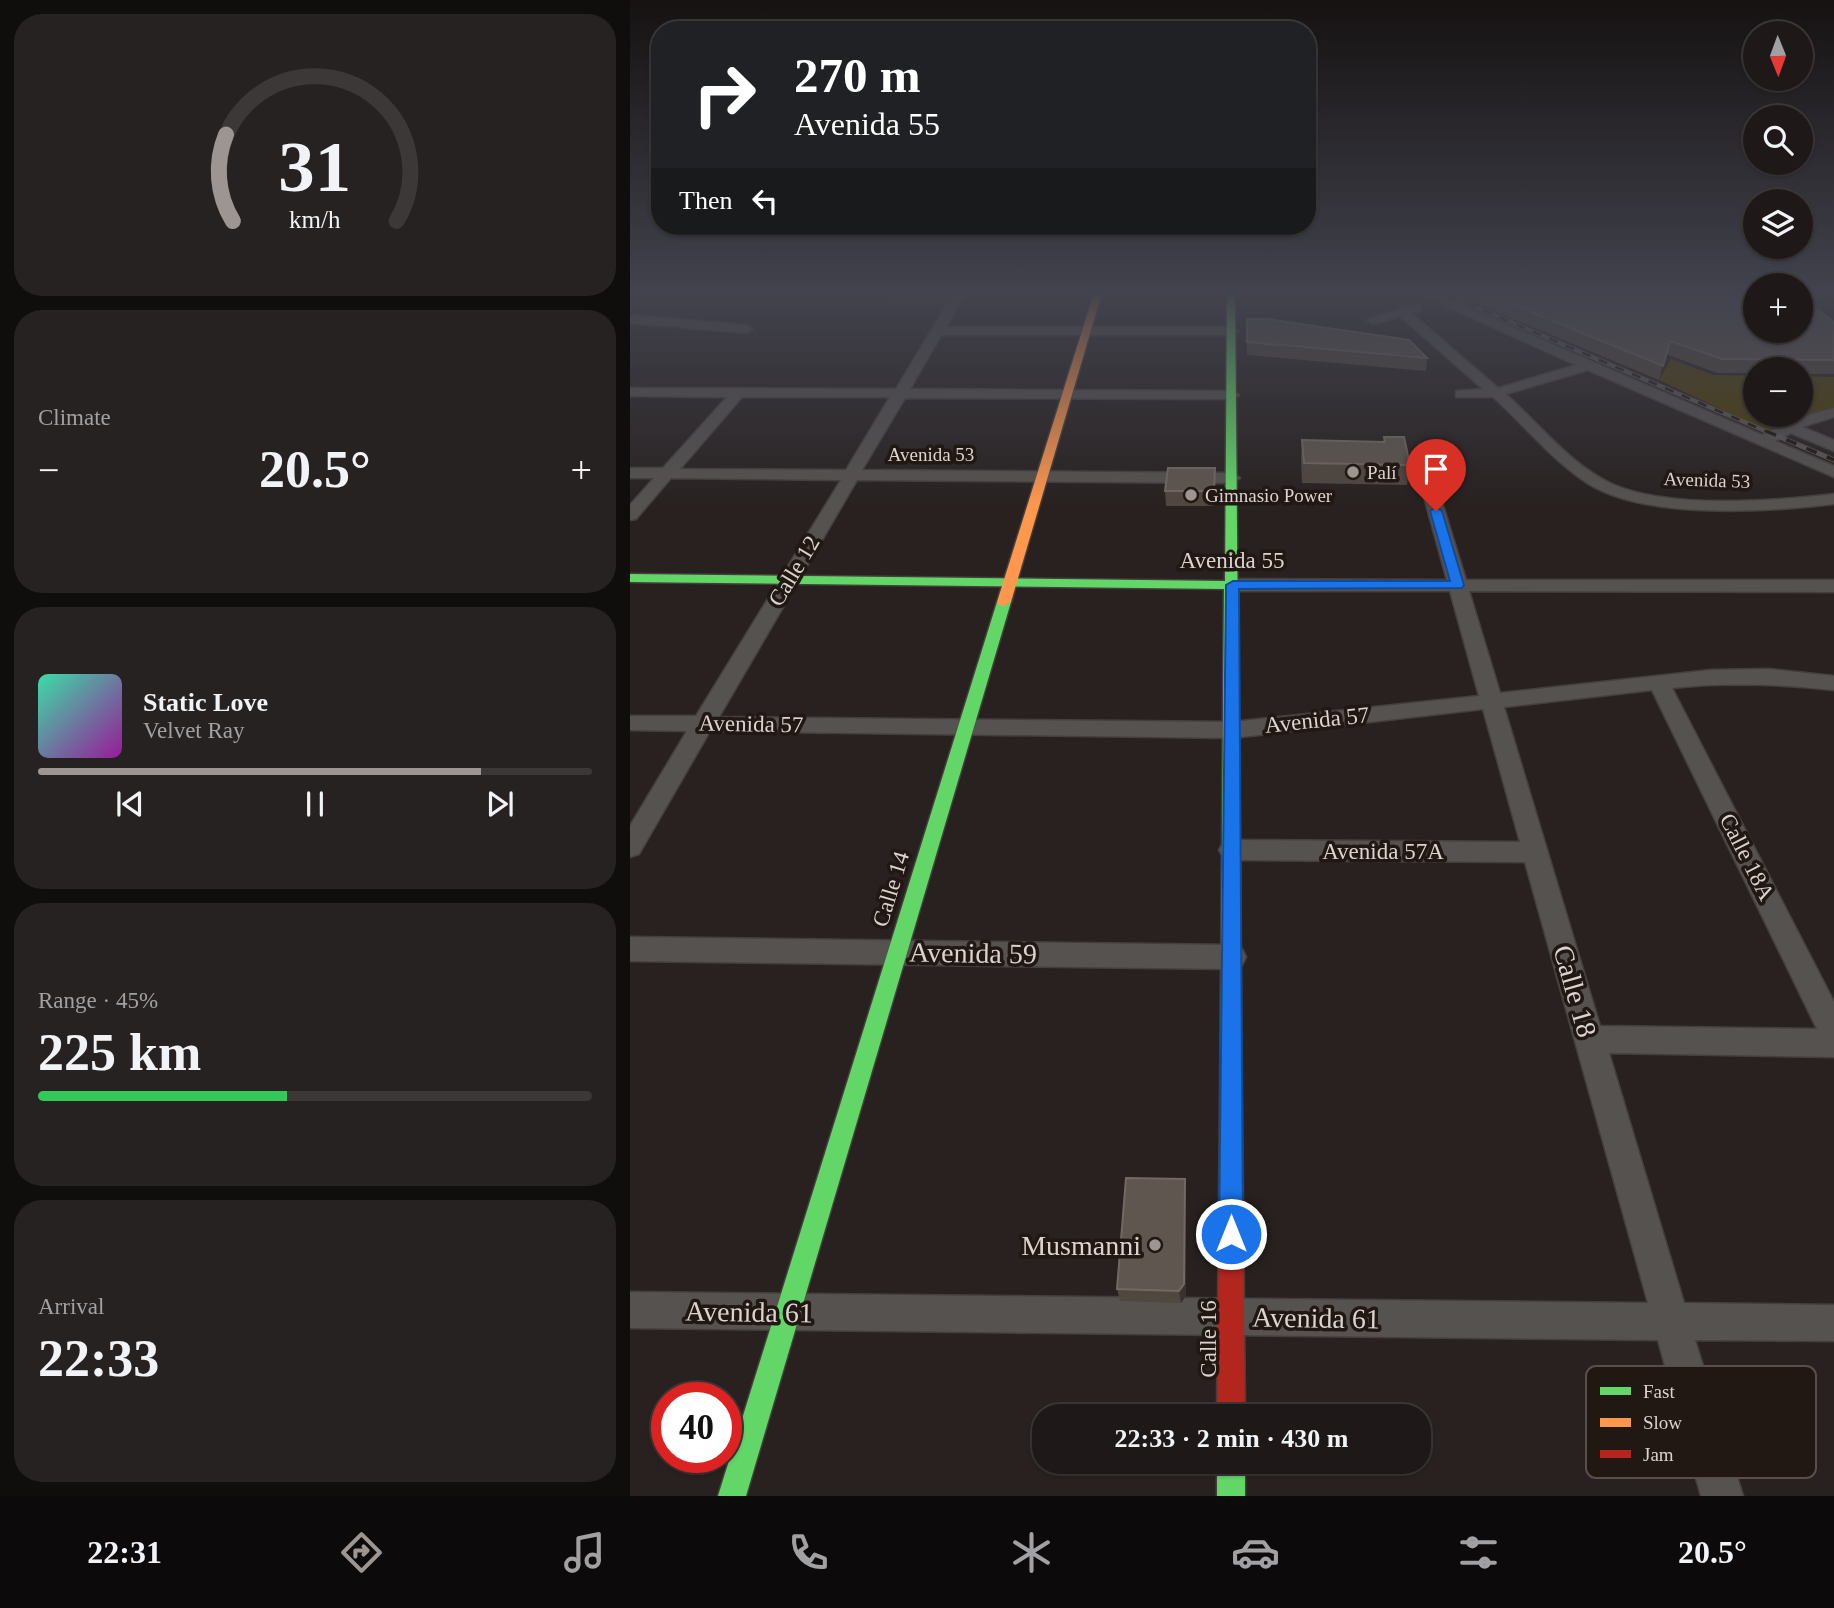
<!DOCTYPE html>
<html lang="en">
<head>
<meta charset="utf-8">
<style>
	:root { --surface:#1e1918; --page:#262221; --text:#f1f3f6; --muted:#a1a0a2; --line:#3c3837; --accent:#9c9592 }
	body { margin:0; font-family:"Times New Roman",serif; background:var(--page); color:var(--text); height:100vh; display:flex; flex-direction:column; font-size:26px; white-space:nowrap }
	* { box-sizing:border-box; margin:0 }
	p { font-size:23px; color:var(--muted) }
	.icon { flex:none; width:38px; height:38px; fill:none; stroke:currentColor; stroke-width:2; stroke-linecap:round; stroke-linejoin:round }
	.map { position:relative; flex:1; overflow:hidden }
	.sheet { display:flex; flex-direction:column; gap:14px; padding:14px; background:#100e0d; width:630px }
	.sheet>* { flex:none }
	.banner { position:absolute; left:21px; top:21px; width:665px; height:214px; border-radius:28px; box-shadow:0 2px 5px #0004,0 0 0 2px var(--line); background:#202124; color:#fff; overflow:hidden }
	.needle { width:46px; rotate:179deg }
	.buttons { position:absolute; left:1113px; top:21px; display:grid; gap:14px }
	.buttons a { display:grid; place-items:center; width:70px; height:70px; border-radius:50%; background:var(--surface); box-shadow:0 2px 5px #0004,0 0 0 2px var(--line); font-size:35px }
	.speed { position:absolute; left:21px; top:1382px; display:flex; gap:14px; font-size:35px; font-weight:700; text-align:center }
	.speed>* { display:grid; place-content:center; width:91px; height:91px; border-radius:50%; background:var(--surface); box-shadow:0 2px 5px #0004,0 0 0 2px var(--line); line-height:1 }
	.speed .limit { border:10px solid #d22; background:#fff; color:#111 }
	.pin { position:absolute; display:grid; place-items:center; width:60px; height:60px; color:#fff; margin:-72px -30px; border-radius:50% 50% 50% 0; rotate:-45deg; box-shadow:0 0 7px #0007 }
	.pin .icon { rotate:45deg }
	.me { position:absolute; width:77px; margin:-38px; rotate:0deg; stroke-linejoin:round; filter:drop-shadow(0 0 5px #0008) }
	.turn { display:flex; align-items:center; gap:24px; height:147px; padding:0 28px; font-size:32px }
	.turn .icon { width:91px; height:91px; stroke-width:2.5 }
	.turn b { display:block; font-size:49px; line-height:60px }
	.then { display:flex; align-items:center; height:66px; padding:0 28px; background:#0003; gap:14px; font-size:26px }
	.big { font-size:52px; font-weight:700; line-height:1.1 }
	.sheet .card { flex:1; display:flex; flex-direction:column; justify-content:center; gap:10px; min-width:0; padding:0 24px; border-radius:28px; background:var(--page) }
	.sheet .dial { align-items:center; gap:0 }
	.dial svg { height:182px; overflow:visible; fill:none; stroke:var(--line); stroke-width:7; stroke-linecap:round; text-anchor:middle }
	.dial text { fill:var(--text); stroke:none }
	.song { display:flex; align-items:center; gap:21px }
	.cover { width:84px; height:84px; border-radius:10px; background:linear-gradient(135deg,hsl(160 70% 55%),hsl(300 70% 35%)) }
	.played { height:7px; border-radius:4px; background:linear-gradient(90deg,var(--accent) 80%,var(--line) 80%) }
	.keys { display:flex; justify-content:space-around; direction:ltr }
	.heat { display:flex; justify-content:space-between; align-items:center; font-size:38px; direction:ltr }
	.charge { height:10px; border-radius:5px; background:linear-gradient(90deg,#34c759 45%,var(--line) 0) }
	.trip { position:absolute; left:402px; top:1404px; width:399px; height:70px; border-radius:28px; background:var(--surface); box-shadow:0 2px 5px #0004,0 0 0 2px var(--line); font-weight:700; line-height:70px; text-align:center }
	.tabs { display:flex; height:112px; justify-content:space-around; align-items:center; background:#0c0a0a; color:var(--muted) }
	.tabs .icon { width:49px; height:49px }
	.tabs .current { color:var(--accent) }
	.tabs b { font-size:32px; color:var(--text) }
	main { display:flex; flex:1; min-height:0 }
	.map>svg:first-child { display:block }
</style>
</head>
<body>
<main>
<section class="sheet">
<div class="card dial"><svg viewBox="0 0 100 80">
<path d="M14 69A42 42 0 1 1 86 69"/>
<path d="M14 69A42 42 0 0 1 11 31" stroke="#9c9592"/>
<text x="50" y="56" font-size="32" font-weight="700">31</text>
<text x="50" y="72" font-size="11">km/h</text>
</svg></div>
<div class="card"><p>Climate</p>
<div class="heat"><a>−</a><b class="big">20.5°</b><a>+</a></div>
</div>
<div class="card">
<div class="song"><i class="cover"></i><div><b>Static Love</b><p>Velvet Ray</p></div></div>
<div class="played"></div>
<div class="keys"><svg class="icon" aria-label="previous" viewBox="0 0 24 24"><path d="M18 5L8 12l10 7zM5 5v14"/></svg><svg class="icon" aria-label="pause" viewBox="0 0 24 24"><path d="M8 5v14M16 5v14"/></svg><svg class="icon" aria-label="next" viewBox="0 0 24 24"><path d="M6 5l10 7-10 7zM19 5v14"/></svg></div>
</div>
<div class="card"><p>Range · 45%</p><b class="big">225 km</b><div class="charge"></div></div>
<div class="card"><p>Arrival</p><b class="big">22:33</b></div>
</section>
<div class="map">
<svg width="1204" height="1496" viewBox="0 0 1204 1496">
	<rect width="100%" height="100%" fill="#282120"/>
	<!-- green -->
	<path fill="#4d3e06" d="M1041,359L1083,375L1125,376V415H1171V376L1204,377V409L1145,435L1029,380Z"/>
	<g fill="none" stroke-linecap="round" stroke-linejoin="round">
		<!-- street casing -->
		<g stroke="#443f3d" stroke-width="3">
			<path id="street" d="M322,296H334L316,327H602L608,331L602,335H311L280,389L602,391L609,395L602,399L275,398L232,470L602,473L610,478L602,483L227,480L89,717L602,722L849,696L820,591H602L593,585L602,579L817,580L791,486L799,481L807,486L836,580H1204V592L839,591L870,693L1081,670L1139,669L1204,676V690C1149,684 1097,682 1042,688L1204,1002V1057L979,1053L1054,1303L1204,1305V1341L1065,1340L1113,1496H1071L1028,1340L0,1328V1292L1018,1303L895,862L602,860L593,857L589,850L593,843L602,840L890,842L853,709L602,738L80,731L9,854L0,857V826L57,731L0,730V716H66L211,480L41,478L6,519L0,520V505L24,478H0V468H33L97,397L0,396V388L266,389ZM112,397H260L216,470L50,469ZM1022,690L1187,1029L970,1026L874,707Z
				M794,296H810L1132,435L1171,417L1204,408V417L1172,427L1204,440V451L1161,433L1145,441L1204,466V477L958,370L876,394C909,424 941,465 982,484C1039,509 1143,501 1204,494V504C1137,512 1015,520 957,483C922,460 894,425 863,397H826V391L853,389L770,316L743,324L737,320L782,305H790V311L781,313L868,388L946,365Z
				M0,315L116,325L122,329L116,333L0,323Z
				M0,937L602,945L612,949L616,957L612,965L602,969L0,961Z"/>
		</g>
		<!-- fast casing -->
		<g stroke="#443f3d" stroke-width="3">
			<path id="fast" d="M597,296H605L612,1108L609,1115L601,1119L593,1115L590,1108L594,589L0,582V574L595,581Z
				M374,598L381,602L116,1496H88L367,602Z
				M587,1461H615V1496H587Z"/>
		</g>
		<!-- slow casing -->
		<g stroke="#443f3d" stroke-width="3">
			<path id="slow" d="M463,296H471L381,602L374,606L369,605L367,602Z"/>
		</g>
		<!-- jam casing -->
		<g stroke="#443f3d" stroke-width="3">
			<path id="jam" d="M601,1097L609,1101L612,1108L615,1416H587L590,1108L593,1101Z"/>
		</g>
		<!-- street -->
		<use href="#street" fill="#565250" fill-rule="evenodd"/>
		<!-- fast -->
		<use href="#fast" fill="#63d668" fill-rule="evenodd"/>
		<!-- slow -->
		<use href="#slow" fill="#ff974d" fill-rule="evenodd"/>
		<!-- jam -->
		<use href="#jam" fill="#b3261e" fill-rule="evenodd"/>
		<!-- rail-far1 casing -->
		<g stroke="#5c5756" stroke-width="4.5">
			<path id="rail-far1" d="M820,296L1140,433"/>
		</g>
		<!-- rail casing -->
		<g stroke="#5c5756" stroke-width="5">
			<path id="rail" d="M1136,431L1204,460"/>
		</g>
		<!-- rail-far1 -->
		<use href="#rail-far1" stroke="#211713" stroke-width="2.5" stroke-dasharray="9" stroke-linecap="butt"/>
		<!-- rail -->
		<use href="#rail" stroke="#211713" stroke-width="3.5" stroke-dasharray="11" stroke-linecap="butt"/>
	</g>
	<!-- wall -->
	<path fill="#50473f" d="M258,296H323L319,303H259Z
		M829,296H1125L1204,322V374H1171V369H1125V373H1087L1036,354L1029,380Z
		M617,319L797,358L796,371L617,355Z
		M754,437L780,465L777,485L672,483L671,460L672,440L753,442Z
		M585,468L584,506H536L535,491Z
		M556,1193V1296L551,1303L490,1301L487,1289Z"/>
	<!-- shaded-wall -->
	<path fill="#3a312c" d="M317,296H323L319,303Z
		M555,1179L556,1193V1296L551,1303L549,1291Z"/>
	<!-- building -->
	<path fill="#5f564f" stroke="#726963" stroke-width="2" d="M862,296H1125V331H1171V298L1204,322V360L1092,359L1040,341L1033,366Z
		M617,319H637L779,340L797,358L617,342Z
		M754,437H774L780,465L674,463L672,440L755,442Z
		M538,468H585L584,491H535Z
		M496,1178L555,1179L554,1284L549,1291L487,1289Z"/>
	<!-- sky -->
	<linearGradient id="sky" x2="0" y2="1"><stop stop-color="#161212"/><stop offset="0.58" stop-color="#42434e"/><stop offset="1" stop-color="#42434e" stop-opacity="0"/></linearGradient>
	<rect width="1204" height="506" fill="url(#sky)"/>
	<!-- route -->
	<path fill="#1a73e8" stroke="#114b97" stroke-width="2" d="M806,507L812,511L834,585L832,588L609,589L613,1234L610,1242L601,1246L593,1242L589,1234L596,585L603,581H820L800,511Z"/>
	<!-- markers -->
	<g fill="#9c9592" stroke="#211713" stroke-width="2.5">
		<circle cx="723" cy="472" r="7"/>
		<circle cx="561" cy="495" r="7"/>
		<circle cx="525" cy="1245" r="7"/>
	</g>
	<g text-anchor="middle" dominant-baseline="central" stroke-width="7" stroke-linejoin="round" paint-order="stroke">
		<!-- far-street labels -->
		<g font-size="19" fill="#dad3d0" stroke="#211713">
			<text x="301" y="454">Avenida 53</text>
			<text transform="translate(1077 480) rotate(2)">Avenida 53</text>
		</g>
		<!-- far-poi labels -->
		<g font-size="19" fill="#dad3d0" stroke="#211713" text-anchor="start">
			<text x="737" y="472">Palí</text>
			<text x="575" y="495">Gimnasio Power</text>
		</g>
		<!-- street labels -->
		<g font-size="23" fill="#dad3d0" stroke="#211713">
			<text x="602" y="560">Avenida 55</text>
			<text transform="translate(164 571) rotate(-59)">Calle 12</text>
			<text transform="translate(687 720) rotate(-6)">Avenida 57</text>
			<text transform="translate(121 724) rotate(1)">Avenida 57</text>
			<text x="753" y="851">Avenida 57A</text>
			<text transform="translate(1117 857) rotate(63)">Calle 18A</text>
			<text transform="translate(261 889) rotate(-73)">Calle 14</text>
			<text transform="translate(578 1339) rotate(-90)">Calle 16</text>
		</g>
		<!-- near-street labels -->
		<g font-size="28" fill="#dad3d0" stroke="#211713">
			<text transform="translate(343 953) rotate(1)">Avenida 59</text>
			<text transform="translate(945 991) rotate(74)">Calle 18</text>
			<text transform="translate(119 1312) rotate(1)">Avenida 61</text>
			<text transform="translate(686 1318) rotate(1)">Avenida 61</text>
		</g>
		<!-- near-poi labels -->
		<g font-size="28" fill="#dad3d0" stroke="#211713" text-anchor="end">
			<text x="511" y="1245">Musmanni</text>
		</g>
	</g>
	<!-- legend -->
	<rect x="956" y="1366" width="230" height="112" rx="10" fill="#211713" stroke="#584f4c" stroke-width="2"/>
	<rect x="970" y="1387" width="31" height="8" fill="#63d668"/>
	<rect x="970" y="1418" width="31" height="9" fill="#ff974d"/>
	<rect x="970" y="1450" width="31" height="8" fill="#b3261e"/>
	<g font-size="19" fill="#dad3d0">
		<text x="1013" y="1398">Fast</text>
		<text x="1013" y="1429">Slow</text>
		<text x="1013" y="1461">Jam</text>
	</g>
</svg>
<div class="buttons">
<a><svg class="needle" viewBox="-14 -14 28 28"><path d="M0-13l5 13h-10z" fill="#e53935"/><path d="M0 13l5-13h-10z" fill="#a1a0a2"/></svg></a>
<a><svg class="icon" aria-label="search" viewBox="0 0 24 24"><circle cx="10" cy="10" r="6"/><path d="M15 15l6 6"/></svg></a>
<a><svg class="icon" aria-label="layers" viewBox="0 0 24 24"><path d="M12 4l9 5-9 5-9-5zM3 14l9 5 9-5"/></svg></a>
<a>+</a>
<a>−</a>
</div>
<div class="speed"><div class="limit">40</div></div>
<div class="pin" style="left:806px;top:511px;background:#d93025"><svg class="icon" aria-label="arrive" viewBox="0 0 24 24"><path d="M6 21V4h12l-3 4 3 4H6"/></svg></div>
<svg class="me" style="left:601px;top:1234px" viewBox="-20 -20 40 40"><circle r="17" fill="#1a73e8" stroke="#fff" stroke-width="3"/><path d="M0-11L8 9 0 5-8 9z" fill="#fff"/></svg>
<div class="trip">22:33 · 2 min · 430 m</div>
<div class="banner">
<div class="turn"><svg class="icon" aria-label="right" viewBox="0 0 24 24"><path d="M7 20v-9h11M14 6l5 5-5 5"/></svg><div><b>270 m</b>Avenida 55</div></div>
<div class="then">Then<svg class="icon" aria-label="left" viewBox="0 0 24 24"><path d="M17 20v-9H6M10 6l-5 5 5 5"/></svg></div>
</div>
</div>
</main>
<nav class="tabs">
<b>22:31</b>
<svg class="icon current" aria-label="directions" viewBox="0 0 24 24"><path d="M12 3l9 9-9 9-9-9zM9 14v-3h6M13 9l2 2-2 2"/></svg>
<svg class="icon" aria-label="music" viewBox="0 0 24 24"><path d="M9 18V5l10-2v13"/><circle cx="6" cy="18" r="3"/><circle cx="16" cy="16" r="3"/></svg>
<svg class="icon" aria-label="phone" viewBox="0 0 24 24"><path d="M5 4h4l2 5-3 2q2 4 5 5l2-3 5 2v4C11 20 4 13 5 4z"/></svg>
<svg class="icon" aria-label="climate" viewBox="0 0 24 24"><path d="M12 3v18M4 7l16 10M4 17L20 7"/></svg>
<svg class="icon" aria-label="car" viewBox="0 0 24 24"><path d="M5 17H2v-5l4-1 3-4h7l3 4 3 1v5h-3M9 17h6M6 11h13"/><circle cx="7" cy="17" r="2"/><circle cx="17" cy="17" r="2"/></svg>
<svg class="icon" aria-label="filters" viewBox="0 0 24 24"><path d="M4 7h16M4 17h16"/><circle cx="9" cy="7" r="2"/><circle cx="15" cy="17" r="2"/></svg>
<b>20.5°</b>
</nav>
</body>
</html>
